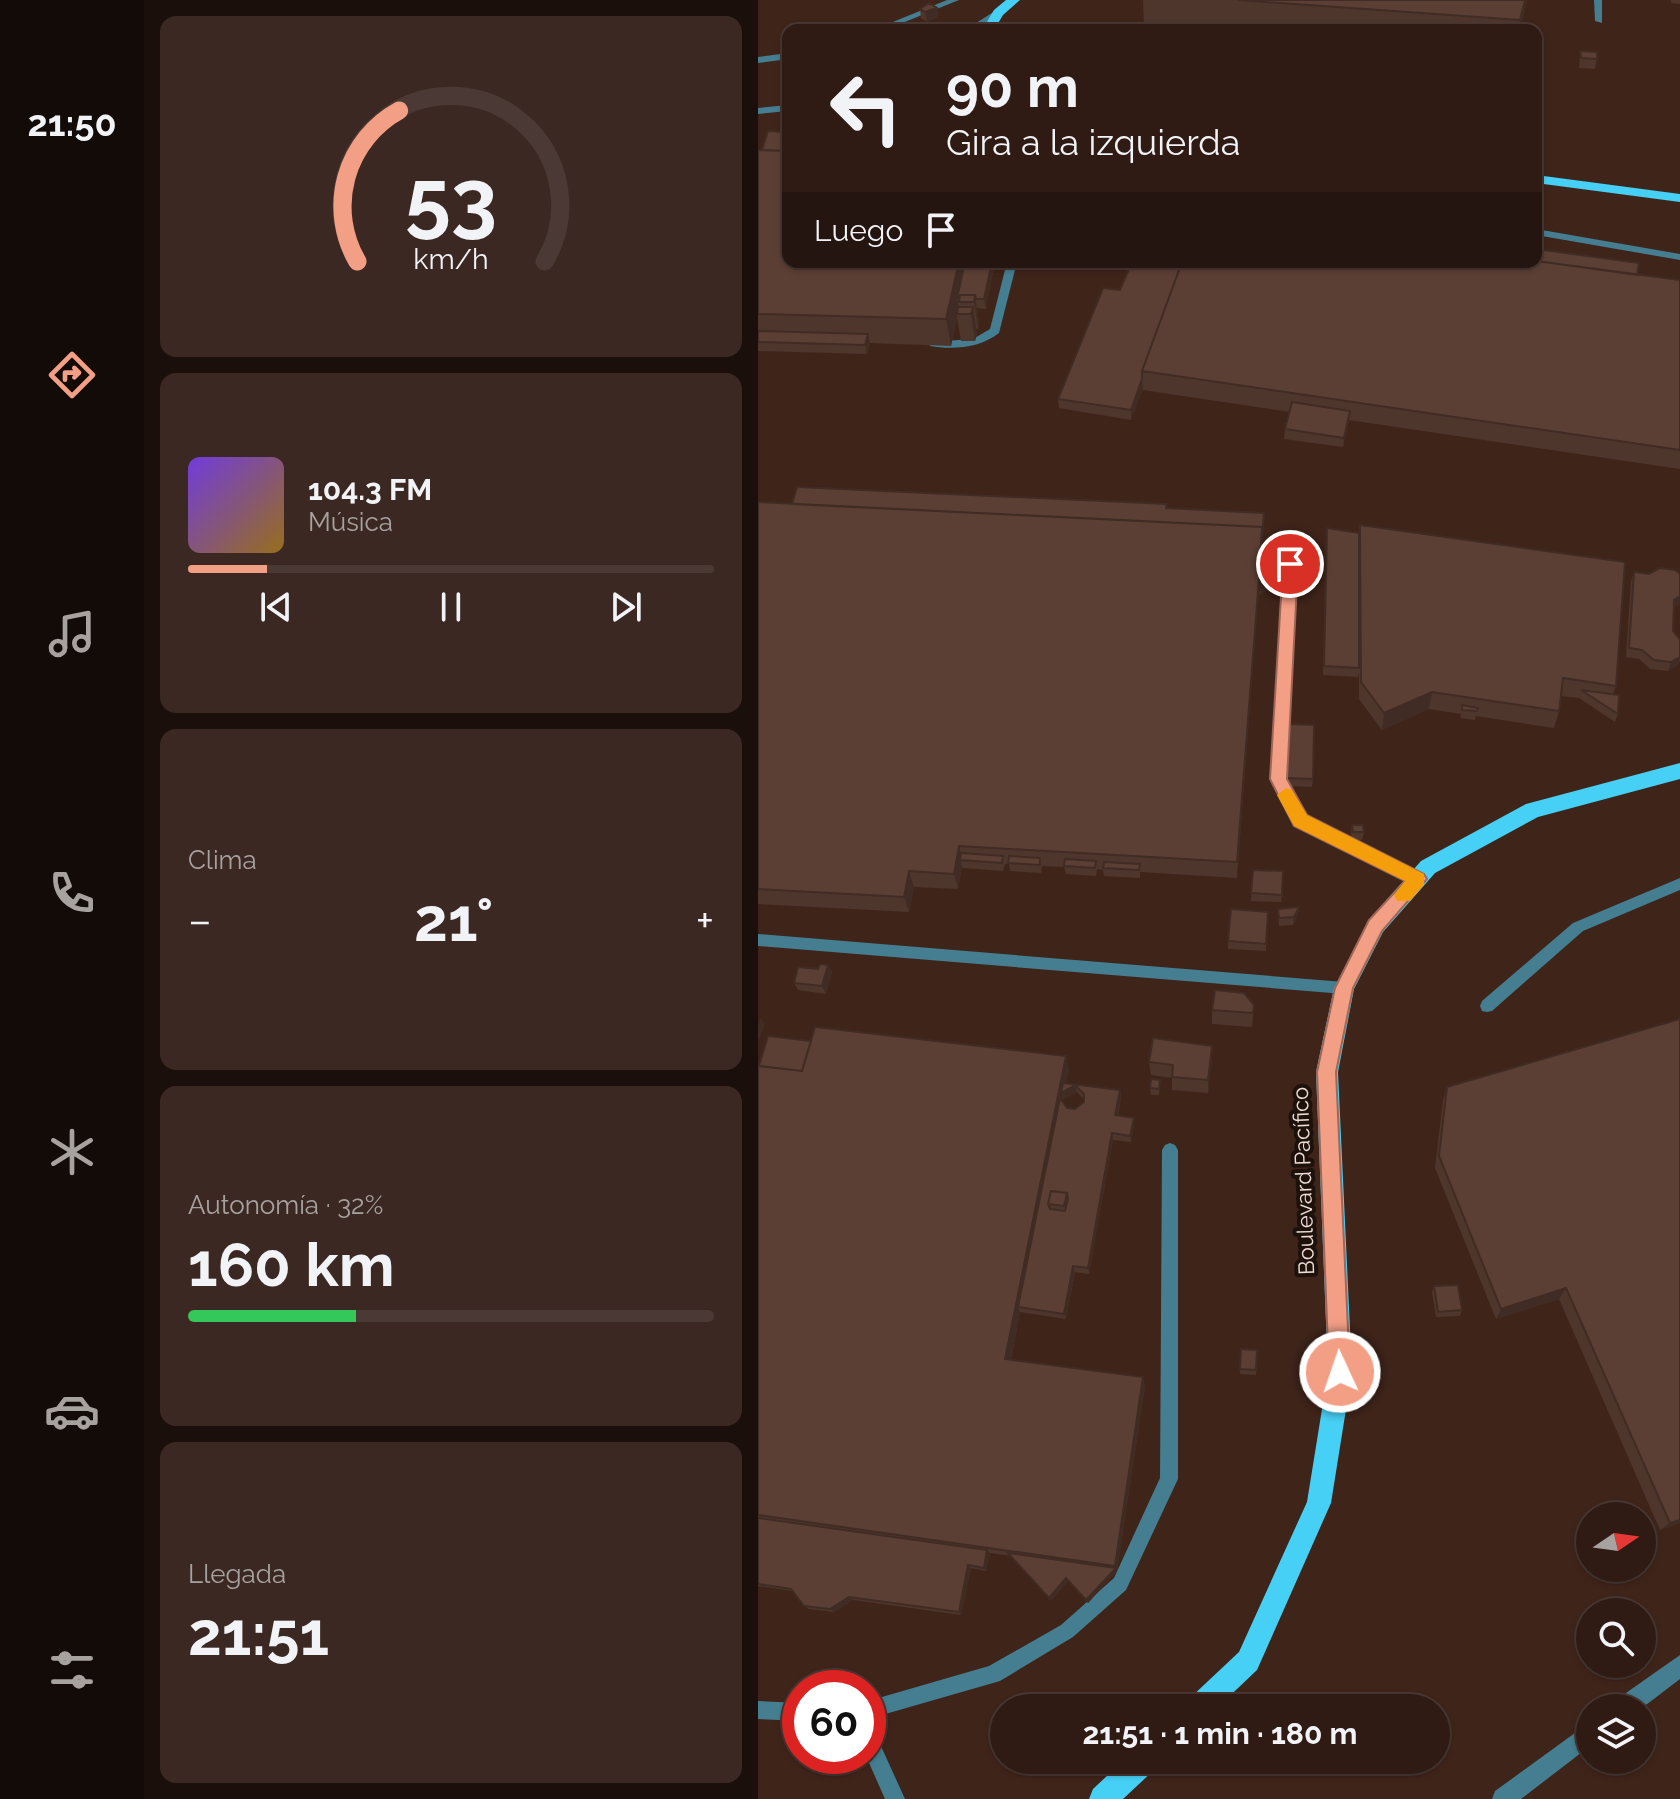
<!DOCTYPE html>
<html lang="es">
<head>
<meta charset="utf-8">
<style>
	:root { --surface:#2f1b14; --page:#3b2822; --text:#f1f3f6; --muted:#a7a1a0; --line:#4a3934; --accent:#f39f86 }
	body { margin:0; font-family:Raleway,sans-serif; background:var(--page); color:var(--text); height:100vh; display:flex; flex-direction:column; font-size:30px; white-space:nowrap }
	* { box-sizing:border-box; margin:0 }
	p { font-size:26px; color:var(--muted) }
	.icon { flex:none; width:44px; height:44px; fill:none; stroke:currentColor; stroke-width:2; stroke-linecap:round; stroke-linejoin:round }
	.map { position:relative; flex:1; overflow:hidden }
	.drawer { display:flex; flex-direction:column; gap:16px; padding:16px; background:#1a0f0b; width:614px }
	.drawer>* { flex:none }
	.top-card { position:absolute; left:24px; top:24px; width:760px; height:244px; border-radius:16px; box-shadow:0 2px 6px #0004,0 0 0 2px var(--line); background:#2f1b14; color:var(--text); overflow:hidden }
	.needle { width:52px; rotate:77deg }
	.tools { position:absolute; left:818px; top:1502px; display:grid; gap:16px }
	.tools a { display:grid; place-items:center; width:80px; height:80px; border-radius:50%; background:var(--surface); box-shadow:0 2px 6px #0004,0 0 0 2px var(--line); font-size:40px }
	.speed { position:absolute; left:24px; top:1670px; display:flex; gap:16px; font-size:40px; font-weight:700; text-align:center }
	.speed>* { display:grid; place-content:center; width:104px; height:104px; border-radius:50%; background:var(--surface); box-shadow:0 2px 6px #0004,0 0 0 2px var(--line); line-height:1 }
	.speed .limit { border:12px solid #d22; background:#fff; color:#111 }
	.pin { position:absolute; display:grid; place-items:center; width:68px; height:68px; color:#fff; margin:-34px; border:4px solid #fff; border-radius:50%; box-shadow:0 2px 8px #0007 }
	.me { position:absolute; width:88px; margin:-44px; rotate:357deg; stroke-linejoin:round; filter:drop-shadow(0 0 6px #0008) }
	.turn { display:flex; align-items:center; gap:28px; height:168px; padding:0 32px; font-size:36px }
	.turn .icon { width:104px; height:104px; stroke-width:2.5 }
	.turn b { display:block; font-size:56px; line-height:68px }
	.then { display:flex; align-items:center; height:76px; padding:0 32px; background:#0003; gap:16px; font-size:30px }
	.big { font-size:60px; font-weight:700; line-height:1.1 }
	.drawer .widget { flex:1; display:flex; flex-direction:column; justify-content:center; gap:12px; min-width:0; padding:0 28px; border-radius:16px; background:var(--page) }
	.drawer .dial { align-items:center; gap:0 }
	.dial svg { height:208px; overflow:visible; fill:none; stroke:var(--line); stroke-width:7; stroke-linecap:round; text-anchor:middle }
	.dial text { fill:var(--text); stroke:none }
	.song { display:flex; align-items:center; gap:24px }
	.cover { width:96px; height:96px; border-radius:12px; background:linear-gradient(135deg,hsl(260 70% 55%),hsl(40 70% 35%)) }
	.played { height:8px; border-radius:4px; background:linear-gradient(90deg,var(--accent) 15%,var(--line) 15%) }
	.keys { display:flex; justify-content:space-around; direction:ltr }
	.heat { display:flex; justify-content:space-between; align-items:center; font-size:44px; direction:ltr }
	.charge { height:12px; border-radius:6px; background:linear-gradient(90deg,#34c759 32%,var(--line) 0) }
	.trip { position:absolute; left:232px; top:1694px; width:460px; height:80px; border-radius:40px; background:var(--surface); box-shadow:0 2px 6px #0004,0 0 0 2px var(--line); font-weight:700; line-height:80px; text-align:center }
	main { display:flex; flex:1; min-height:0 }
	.menu { display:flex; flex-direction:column; width:144px; justify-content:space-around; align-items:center; background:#130b08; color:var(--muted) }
	.menu .icon { width:56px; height:56px }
	.menu .current { color:var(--accent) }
	.menu b { font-size:36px; color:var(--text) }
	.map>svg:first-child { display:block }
</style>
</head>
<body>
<main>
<nav class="menu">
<b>21:50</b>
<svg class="icon current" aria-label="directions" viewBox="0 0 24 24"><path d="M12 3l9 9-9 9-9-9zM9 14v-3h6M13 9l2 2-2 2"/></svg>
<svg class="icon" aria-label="music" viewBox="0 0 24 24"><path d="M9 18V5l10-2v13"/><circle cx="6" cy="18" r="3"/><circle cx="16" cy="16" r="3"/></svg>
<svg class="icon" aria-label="phone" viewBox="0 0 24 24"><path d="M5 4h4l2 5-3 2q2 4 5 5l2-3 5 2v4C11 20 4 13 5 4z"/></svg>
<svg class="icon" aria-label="climate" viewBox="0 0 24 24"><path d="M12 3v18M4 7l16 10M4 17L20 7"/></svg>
<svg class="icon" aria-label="car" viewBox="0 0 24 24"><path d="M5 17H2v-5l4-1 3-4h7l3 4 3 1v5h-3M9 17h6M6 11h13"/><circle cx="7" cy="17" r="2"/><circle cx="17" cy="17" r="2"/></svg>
<svg class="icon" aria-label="filters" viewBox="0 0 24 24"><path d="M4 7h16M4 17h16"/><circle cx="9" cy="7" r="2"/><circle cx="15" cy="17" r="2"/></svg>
</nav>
<section class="drawer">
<div class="widget dial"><svg viewBox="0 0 100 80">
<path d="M14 69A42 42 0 1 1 86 69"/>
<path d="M14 69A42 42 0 0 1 30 11" stroke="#f39f86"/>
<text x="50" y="56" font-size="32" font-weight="700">53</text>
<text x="50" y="72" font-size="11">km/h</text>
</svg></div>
<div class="widget">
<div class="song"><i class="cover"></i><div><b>104.3 FM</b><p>Música</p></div></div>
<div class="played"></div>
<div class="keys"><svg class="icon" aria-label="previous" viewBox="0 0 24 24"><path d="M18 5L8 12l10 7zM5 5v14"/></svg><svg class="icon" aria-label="pause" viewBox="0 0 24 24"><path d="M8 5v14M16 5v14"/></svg><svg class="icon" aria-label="next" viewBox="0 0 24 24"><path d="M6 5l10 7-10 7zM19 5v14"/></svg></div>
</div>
<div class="widget"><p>Clima</p>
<div class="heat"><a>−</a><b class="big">21°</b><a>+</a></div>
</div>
<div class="widget"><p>Autonomía · 32%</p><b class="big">160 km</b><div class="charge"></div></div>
<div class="widget"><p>Llegada</p><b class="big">21:51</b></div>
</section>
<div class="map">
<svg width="922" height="1799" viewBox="0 0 922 1799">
	<rect width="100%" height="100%" fill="#3f241a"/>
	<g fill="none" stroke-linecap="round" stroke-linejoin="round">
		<!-- service -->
		<path fill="#447e90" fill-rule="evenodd" d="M189,0H201L127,30H115Z
			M836,0H844V23L837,21Z
			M237,11L244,13L217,30H207Z
			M30,53V59L0,63V57Z
			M30,105V111L0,114V108Z
			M778,229L922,254V260L778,235Z
			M249,262H259L241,333C222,348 195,350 172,346V342L215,339L232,329Z
			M532,560L538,564L528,779L547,817L665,875L667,879L665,883H655L537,825L514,779L526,564Z
			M922,878V890L825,931L734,1011L729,1012L724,1011L722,1006L724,1001L815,923Z
			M0,934L586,982L591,983L593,988L591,993L586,994L0,946Z
			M412,1143L417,1145L420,1150V1479L368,1590L315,1637L242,1681L110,1719V1701L231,1666L303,1625L356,1578L402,1478L404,1150L407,1145Z
			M0,1701L42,1703V1721L0,1719Z
			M110,1731L117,1733L147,1799H127L108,1756H110Z"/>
		<!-- tertiary -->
		<path fill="#447e90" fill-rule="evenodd" d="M922,1655V1679L884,1708H855L858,1700Z
			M832,1722V1746L763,1799H734L737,1791Z"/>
		<!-- primary -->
		<path fill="#47d0f6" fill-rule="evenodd" d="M248,0H262L245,15L236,30H224L236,10Z
			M778,175L922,194V202L778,183Z
			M922,763V779L780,817L677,873L625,932L596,989L580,1072L594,1372L573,1503L499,1670L459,1708H427L431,1699L481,1652L549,1502L570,1372L558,1072L576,988L611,920L663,861L768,804Z
			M366,1760H400L396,1770L365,1799H331L335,1789Z"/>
	</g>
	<!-- wall -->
	<path fill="#4f362d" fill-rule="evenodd" d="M385,0H769L762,30H438L386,26Z
		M913,0H922V4L913,3Z
		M179,8L180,17L169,22L163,18L162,9Z
		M822,51L839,59L837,69L821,68Z
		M30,132V262L235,271L228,309L219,308L221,322L220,329H218L219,334L217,341H203L199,317L193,346L112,343L109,354L0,351V150H4Z
		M879,275L922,280V469L591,420L585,447L526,439L527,429L532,412L385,390V389L373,420L301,408L300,399L362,290Z
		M0,502L34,504L409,508L506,513L503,562L513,570L512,588L500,596L479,878L382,872V878L346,876L345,870L339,869L338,876L308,874L306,867L284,866L283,873L252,871L251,864H247L245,871L205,868L204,867L200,889L156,887L151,912L0,904Z
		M602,525L858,686L855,694L860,714L857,722L821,698L803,696L801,711L796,728L718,716L717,720L702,718L703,714L671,709L624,730L601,699V673L600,677L565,675L568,537L601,533Z
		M876,572L922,604L916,607L915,631L922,640V660L920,665L910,671L892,669L881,659L868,657L873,581Z
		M530,724L555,779L554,787L527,786Z
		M594,825L606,832L604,840L594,841L593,833Z
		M495,870L524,895L523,902L493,901Z
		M541,907L540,915L535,925L521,926L520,909Z
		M510,912L508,951L470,949V941Z
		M70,965L74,972L68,994L40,990L36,983L60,969Z
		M496,1005L494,1027L454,1024V1010Z
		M922,1019V1523L902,1530L801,1299L738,1319L677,1168L685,1100L689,1087Z
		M454,1059L450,1093L414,1090V1078L393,1075L391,1062Z
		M0,1066L311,1069L308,1083L362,1090L363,1097L360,1116L376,1118V1125L373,1142L355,1140L331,1274L317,1272L308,1319L262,1312L253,1360L385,1377L387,1386L359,1571L330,1603L310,1581L293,1601L253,1556L232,1553L228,1571L213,1568L203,1615L95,1600L76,1612L51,1609L46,1606L34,1591L0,1586ZM319,1092L326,1099V1102L317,1109L309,1108L304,1101L305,1099Z
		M402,1080L401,1095H393L392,1088Z
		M676,1286L704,1310L702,1316L678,1317L674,1292Z
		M483,1349L499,1350L498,1375L482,1374Z"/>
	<!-- shaded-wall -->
	<path fill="#402c24" d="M767,0H769L762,30H760Z
		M179,8L180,17L169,22L167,12Z
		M201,262H211L199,298L201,308L199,314V317L193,346L188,319Z
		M234,262L235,271L228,309L226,299Z
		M217,295L221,322L220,329L216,302Z
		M215,307L219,334L217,341L213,314Z
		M110,334L112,343L109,354L107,345Z
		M384,379L385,389L373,420V410Z
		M592,411L591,420L585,447L586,438Z
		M513,570L512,588L500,596L479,878L501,578Z
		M922,596V604L912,609L916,600Z
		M922,657L920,665L910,671L913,662Z
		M674,692L671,709L624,730L626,713Z
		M201,846L205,861L202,860L204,867L200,889L196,874Z
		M151,871L156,887L151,912L146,897Z
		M541,907L540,915L535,925L536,917Z
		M70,965L74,972L68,994L64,986Z
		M3,1017L7,1024L1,1040L0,1038V1026Z
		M454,1046V1059L450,1093V1080Z
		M308,1056L311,1069L306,1092L317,1085L319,1092L305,1099L263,1308L260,1307L262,1312L251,1368L247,1359Z
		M362,1090L363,1097L358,1122L357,1115Z
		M376,1118V1125L373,1142L372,1136Z
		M354,1133L355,1140L331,1274L330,1268Z
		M315,1266L317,1272L308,1319L306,1314Z
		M808,1288L801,1299L738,1319L743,1309Z
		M385,1377L387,1386L359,1571L330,1603L328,1600L358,1568L357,1566Z
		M922,1520V1523L902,1530L912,1523Z
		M229,1550L232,1553L228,1571L226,1568Z
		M210,1565L213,1568L203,1615L201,1612Z
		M308,1578L310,1581L293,1601L291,1598Z
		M91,1597L95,1600L76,1612L72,1609Z"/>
	<!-- building -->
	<path fill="#5c3f34" stroke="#402c24" stroke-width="2" fill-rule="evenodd" d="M480,0H767L762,20Z
		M171,3L179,8L167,12L162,9Z
		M822,51L839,52V59L823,58Z
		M10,131L30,132V151L4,150Z
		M0,150L30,151V246H28L26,253L30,262H201L188,319L0,314Z
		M778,249L881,263L879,275L778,261Z
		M778,261L922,280V450L384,371L424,262Z
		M207,262H234L226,299H218L217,295H202L201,298H199Z
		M374,262H424L384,371V379L373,410L300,399L345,288L362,290Z
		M202,295H217L216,302H201Z
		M200,307H215L213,314H199Z
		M0,331L110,334L107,345L0,342Z
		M534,402L592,411L586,438L527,429Z
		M39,487L409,504L408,508L506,513L504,536V527L34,504Z
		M0,502L504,527L502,561L513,570L501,578L479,862L201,846L196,874L151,871L146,897L0,889Z
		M602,525L867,562L858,686L805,678L801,711L674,692L626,713L603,682Z
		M569,528L601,533V668L566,666Z
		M902,568L917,570L922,574V596L916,600L915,631L922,640V657L913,662L896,660L884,650L871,648L876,572L891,574Z
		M823,690L861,695L860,714Z
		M704,705L720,708L719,711L704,710Z
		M530,724L556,725L555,779L528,778Z
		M594,825H605L606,832H595Z
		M203,853L245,856L244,863L202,860Z
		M251,856L282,858V865L250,863Z
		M307,859L338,861L337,868L306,866Z
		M346,862L382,864L381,870L345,868Z
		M495,870L525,871L524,895L493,893Z
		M541,907L536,917L521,918L520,909Z
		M473,909L510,912L508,944L470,941Z
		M62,964L70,965L64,986L36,983L40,967L60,969Z
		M457,990L486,993L496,1005L495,1013L454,1010Z
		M922,1019V1520L912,1523L808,1288L743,1309L681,1156L689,1087Z
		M57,1027L308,1056L247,1359L385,1377L357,1566L0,1515V1066L44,1071Z
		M10,1036L53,1041L44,1071L1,1066Z
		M395,1038L454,1046L450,1080L414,1077L415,1065L391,1062Z
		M393,1079L402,1080L401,1089L392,1088Z
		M305,1083L362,1090L357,1115L376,1118L372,1136L354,1133L330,1268L315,1266L306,1314L260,1307L302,1098L309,1108L317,1109L326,1102V1094L317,1085L303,1093ZM293,1191L309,1193L310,1199L307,1211L292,1209L290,1204Z
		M293,1191L309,1193L306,1206L290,1204Z
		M700,1285L704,1310L680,1312L676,1286Z
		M483,1349L499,1350L498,1370L482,1369Z
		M0,1518L229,1550L226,1568L210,1565L201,1612L91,1597L72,1609L46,1606L33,1589L0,1584Z
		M250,1553L358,1568L328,1600L308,1578L291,1598Z"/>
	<!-- route -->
	<path fill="#f39f86" stroke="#9e6757" stroke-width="2" d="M532,558L540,564L529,779L549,815L666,874L669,879L624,931L595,988L578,1072L592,1372L589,1379L582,1382L574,1379L571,1372L559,1072L577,988L611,920L647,881L536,826L512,779L525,564Z"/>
	<!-- slow -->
	<path fill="#f59e0b" d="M528,788L534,790L549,815L666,874V885L652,901H639L636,895L647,881L536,826L519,795Z"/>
	<g text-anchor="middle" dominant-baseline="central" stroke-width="8" stroke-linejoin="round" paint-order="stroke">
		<!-- street labels -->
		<g font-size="22" fill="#efddd6" stroke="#1d110c">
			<text transform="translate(545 1181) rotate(-92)">Boulevard Pacífico</text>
		</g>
	</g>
</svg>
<div class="tools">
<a><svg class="needle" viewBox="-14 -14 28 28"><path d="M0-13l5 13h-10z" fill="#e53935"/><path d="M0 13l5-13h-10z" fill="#a7a1a0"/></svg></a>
<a><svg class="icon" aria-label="search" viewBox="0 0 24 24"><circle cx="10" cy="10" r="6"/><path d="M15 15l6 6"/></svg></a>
<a><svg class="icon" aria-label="layers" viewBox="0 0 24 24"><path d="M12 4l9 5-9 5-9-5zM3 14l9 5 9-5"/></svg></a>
</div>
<div class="speed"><div class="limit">60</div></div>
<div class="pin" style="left:532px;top:564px;background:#d93025"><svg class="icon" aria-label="arrive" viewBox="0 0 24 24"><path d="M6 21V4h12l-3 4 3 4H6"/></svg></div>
<svg class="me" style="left:582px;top:1372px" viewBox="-20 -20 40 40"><circle r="17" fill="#f39f86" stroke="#fff" stroke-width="3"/><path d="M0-11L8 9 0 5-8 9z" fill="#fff"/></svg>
<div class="trip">21:51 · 1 min · 180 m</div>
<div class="top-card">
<div class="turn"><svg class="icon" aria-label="left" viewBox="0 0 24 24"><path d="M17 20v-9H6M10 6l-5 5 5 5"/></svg><div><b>90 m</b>Gira a la izquierda</div></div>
<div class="then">Luego<svg class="icon" aria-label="arrive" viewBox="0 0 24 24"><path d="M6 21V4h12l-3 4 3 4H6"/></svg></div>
</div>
</div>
</main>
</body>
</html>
